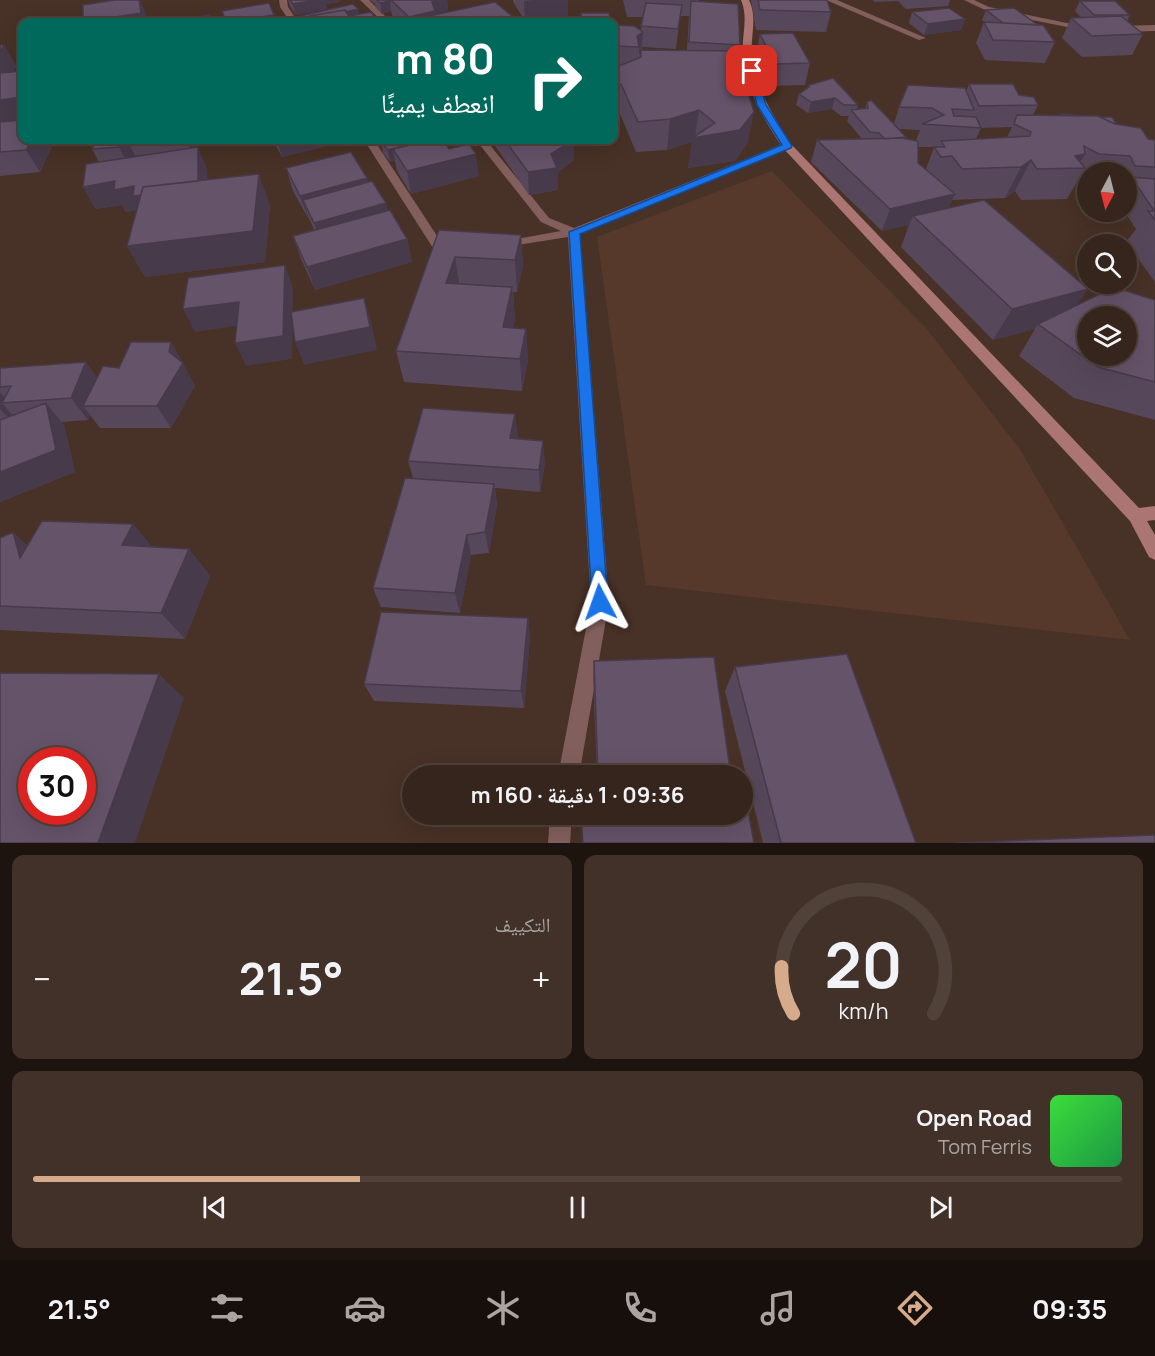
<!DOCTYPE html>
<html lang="ar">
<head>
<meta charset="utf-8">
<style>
	:root { --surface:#36251c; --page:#413129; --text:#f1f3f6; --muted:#aaa5a3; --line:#50423b; --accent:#d6ab8b }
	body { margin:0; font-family:Manrope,"Noto Naskh Arabic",sans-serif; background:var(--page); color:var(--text); direction:rtl; height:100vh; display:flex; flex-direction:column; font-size:22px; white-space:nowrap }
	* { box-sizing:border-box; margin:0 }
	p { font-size:20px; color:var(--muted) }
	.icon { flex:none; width:33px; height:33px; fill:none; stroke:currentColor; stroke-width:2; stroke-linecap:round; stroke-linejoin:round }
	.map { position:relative; height:843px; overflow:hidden; direction:ltr }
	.panel { display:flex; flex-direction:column; gap:12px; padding:12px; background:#1e140f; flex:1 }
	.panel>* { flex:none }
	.hud { position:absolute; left:18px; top:18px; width:600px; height:126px; border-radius:12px; box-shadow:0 6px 24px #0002,0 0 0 2px var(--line); direction:rtl; background:#00695c; color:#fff; overflow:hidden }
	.needle { width:39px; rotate:187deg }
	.controls { position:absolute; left:1077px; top:162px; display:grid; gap:12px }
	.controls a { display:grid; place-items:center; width:60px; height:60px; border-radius:50%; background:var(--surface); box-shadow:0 6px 24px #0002,0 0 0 2px var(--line); font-size:30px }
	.speed { position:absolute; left:18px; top:747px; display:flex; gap:12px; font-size:30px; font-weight:700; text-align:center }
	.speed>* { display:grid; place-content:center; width:78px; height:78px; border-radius:50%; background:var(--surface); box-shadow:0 6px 24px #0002,0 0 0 2px var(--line); line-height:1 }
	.speed .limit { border:9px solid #d22; background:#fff; color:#111 }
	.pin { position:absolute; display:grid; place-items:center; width:51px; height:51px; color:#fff; margin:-26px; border-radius:12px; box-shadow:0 3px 9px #0006 }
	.me { position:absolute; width:66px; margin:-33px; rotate:356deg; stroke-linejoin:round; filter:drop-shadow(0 0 4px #0008) }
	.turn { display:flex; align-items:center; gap:21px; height:126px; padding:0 24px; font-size:27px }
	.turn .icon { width:78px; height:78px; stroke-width:2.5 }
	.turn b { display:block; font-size:42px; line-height:51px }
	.big { font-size:45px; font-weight:700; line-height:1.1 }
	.panel .card { flex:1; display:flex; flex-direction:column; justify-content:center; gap:9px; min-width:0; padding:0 21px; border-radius:12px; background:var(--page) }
	.panel .dial { align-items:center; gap:0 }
	.dial svg { height:156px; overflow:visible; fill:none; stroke:var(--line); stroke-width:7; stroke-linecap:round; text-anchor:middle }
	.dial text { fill:var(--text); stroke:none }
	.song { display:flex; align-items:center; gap:18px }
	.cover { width:72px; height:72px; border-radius:9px; background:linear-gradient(135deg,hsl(120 70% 55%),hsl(140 70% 35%)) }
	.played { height:6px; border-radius:3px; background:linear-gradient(90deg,var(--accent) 30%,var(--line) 30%) }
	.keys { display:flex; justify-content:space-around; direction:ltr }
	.heat { display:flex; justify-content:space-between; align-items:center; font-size:33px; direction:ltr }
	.panel .tiles { flex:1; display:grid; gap:12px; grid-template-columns:1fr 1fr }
	.card:last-child { grid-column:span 2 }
	.trip { position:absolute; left:402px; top:765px; width:351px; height:60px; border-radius:30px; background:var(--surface); box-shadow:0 6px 24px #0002,0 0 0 2px var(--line); font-weight:700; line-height:60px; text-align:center; direction:rtl }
	.tab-bar { display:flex; height:96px; justify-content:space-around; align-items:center; background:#160f0b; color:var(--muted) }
	.tab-bar .icon { width:42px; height:42px }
	.tab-bar .active { color:var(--accent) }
	.tab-bar b { font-size:27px; color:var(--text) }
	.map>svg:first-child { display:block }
</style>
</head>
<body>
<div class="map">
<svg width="1155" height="843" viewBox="0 0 1155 843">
	<rect width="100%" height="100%" fill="#483126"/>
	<!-- built -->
	<path fill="#56392b" d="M772,171L926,328L1021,451L1130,640L646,585L597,237Z"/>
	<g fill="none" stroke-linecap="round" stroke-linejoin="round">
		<!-- street -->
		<path fill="#825f5d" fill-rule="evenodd" d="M279,0H287L288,7L298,22H290L280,7Z
			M360,0H369L391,22H383Z
			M826,0H837L926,38L919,40Z
			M964,0H974L989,7L1091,28L1087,31L987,11Z
			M1155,25V31L1117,32L1113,29L1117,26Z
			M364,140H374L447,251L452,255L450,258L440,259Z
			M476,140H486L549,218L574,228L783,144L792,146L580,234L609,602L579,776H558L591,602L568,237L499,248V242L561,231L541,222Z
			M550,814H572L570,843H548Z"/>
		<!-- secondary -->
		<path fill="#aa7572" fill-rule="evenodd" d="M741,0H749C758,19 750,36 752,55C755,88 774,117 791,144L1139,508L1155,506V520L1147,521L1155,535V560L1149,557L1130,521L783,148C765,121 745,89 743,55C741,36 749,19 741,0Z"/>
	</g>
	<!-- wall -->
	<path fill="#57475a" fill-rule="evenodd" d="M288,0H340V2L326,4L327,9L295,15L290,6Z
		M370,0H447L448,11L512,22H397L393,19L391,11L382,14L376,8L375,4Z
		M513,0H568V16L525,21L513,2Z
		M623,0H699V2L740,45L738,58L748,142L735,161L688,168L692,142L667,150L636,152L620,114L614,115V68L615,67H614V25L641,31L643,17H627ZM680,16H689L687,50H642V47L676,49Z
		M751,0H827L831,12L826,32L756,30Z
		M872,0H950L948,6L906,9L898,1L875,2Z
		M1080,1L1130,15L1127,22L1143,34L1132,55L1082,57L1062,38L1071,18H1082L1075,11Z
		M986,10L1055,42L1045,63L985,60L976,43L984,22L982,20Z
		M912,12L965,19L961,30L924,35L909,23Z
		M760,34L810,63L805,85L770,86L756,55Z
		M0,45H4L16,66L13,71L22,140H55L40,172L0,176Z
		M969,84L1019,95L1038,105L1033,115H1060L1061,114L1116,124L1148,139L1155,140V282L1126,242L1136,229L1125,212H1126V172H1088V185H1081L1077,182L1067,199L1021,200L1015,191L1005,198L952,200L949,208L1078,305L1155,300V420L1074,398L1019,356L1035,329L993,340L901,247L909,225L882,231L811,162L817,140L862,139L847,121L849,116H841L832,109L808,113L796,105L799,94L808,88L809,85L858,105L857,109H865L867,102L894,124L899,107L966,92ZM1012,127L1007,137L976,139L981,128ZM899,129L920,130L916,140L906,139ZM918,147H934L926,169L918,163Z
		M97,140H196L194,147L207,169V180L270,205L265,262L145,277L127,246L137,210L126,212L122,205L95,209L99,162L92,149Z
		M273,140H337L338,143L282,157Z
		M491,140H574V160L558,172V190L529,195Z
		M381,142H444L449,149L479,176L411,194L397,171L395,161L390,162L383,153Z
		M286,168L368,182L407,239L412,262L315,290L301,259L293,236L314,230L309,218H308L293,191Z
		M439,230L521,235L523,267L517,292H513L515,319L513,328L526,329L528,360L522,391L404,382L396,351Z
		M171,342L195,386L171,428H100L90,415L88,420L62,422L64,425L75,472L0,502V368L98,378Z
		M518,436L517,439L545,463L540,492L495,488L497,505L489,553L471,555L460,613L381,607L373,588L413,478L408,461Z
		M133,524L152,547L189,549L210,576L185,639L0,630V538L13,532L27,546Z
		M528,618L530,637L524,708L374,701L364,684Z
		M594,661L731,776H597L593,678Z
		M735,667L916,843H763L725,691Z
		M581,814H742L754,843H582Z"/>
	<!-- shaded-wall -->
	<path fill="#473a4a" d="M139,0H140L147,16L148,22H83Z
		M315,0H340V2L326,4L327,9L295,15L293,4Z
		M440,0H447L449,18L410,20V22L409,17L432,2Z
		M534,0H568V16L525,21L524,1Z
		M390,1L391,11L382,14L380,3Z
		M358,9L360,20L337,14Z
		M274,15L276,22H228Z
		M512,16V22H484Z
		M965,19L961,30L924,35L928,24Z
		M643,32L641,53V50V54L639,55V47L637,36Z
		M4,45L16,66L3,93H0V52Z
		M22,97V120L0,123V100Z
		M835,98L832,109L808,113L811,102Z
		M699,110L695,137L754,112L748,142L735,161L688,168L692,142L667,150L670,119Z
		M32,140H55L40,172L26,150Z
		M124,140H127L137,159L130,169L119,147Z
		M186,140H196L193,154Z
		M277,140H337L338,143L282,157Z
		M425,140H444L445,146L393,149L395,161L390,162L388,150Z
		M573,140H574V160L558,172V190L529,195L528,172L551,154Z
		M198,147L207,169L208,208L140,210L126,212L122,205L95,209L83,187L115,181Z
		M476,154L479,176L411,194L407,171Z
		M1085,154L1077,168L1075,156Z
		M1031,160L1015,191L1005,198L1021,167Z
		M259,174L270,205L265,262L145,277L127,246Z
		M367,178L373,200H303L309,218H308L300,196Z
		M955,194L945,216H913L909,225L882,231L890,209Z
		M386,203L391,225L322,246L314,223Z
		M521,235L523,267L517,292L515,260Z
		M407,239L412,262L315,290L307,267Z
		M455,257L460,288L446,283Z
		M285,265L293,288L292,359L246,366L235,343Z
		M512,287L515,319L506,359L503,327Z
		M1088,289L1067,321L1038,324L1035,329L993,340L1012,309Z
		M364,298L371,321L377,350L304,365L295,342Z
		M239,302L249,324L195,332L183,309Z
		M526,329L528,360L522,391L520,359Z
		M171,342L195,386L171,428L157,406L169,352Z
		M86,362L102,385L83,406L90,415L88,420L71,398Z
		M0,392L9,402L2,403L13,416L11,421L0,409Z
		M46,403L64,425L75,472L0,502V472Z
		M515,414L518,436L513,460L510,438Z
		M543,441L545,463L540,492L539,470Z
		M494,484L497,505L489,553L485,532Z
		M133,524L156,552L122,545Z
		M13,532L43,561L20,558Z
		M467,535L471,555L460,613L455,593Z
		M189,549L210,576L185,639L161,613Z
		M528,618L530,637L524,708L521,691Z
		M159,674L184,698L135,843H98Z"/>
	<!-- building -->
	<path fill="#655369" stroke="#473a4a" stroke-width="1.5" fill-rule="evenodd" d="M115,0H139L141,13L83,22V5Z
		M290,0H315L293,4Z
		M377,0H389L390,1L380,3Z
		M391,0H440L432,2L435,11L409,17Z
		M758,0H827L831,12L760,10Z
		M691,1L738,4L740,45L689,42Z
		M1080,1H1115L1130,15H1094Z
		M495,2L512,16L484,22H412L410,20Z
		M269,3L274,15L226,22L222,11Z
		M646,3L682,5L678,29L641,26Z
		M353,4L358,9L346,12L345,10L309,16L311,22H306L300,16Z
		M949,8L965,19L928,24L912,12Z
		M1014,8L1038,25L1003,23L986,10Z
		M345,10L349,16L371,12L379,22H313L309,16Z
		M581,13H609L611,22H582Z
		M210,15L214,22H167Z
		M1121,16L1143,34L1092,36L1071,18Z
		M984,22L1043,25L1055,42L993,40Z
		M614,25L634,26L643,32L637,36L639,47L614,46Z
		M793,33L810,63L775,64L760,34Z
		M0,45H4L0,52Z
		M641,50L736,51L754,112L740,130L692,138L715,123L699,110L670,119L638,122L621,84L614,85V68L641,57Z
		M22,71V97L0,100V73Z
		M833,78L858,105H844L835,98L811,102L799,94L809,87V85Z
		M969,84H1013L1019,95L1034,97L1038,105L979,106Z
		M908,85L965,88L974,110L952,109L954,116L976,117L981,128L922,124L944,115L932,108L899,107Z
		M871,100L906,137L885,139L879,133L870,132L851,110L868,108L867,102Z
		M1061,114L1085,116L1061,115Z
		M1017,115L1098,116L1115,124L1141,128L1148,139L1155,140V167L1135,166L1130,156L1099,154L1084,146L1085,154L1075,156L1085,168L1037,169L1031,160L1021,167L962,169L952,156L941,157L934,147H945L941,141L1030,136L1031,132L1014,124Z
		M1100,117H1112L1116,124H1115Z
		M22,120V140H32L26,150L0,152V122Z
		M902,138L918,141V163L955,194L890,209L817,140Z
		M97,140H124L119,147L92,149Z
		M388,140H425L388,150L381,142Z
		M431,140H442L449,149L469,144L476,154L407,171L393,149Z
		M505,140H573L551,154L557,168L528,172Z
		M198,147V181L143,187L141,195L133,196L134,186L114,190L115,181L83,187L86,164Z
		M351,152L367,178L300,196L286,168Z
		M259,174L253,231L127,246L143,187Z
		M1131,177L1155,179V209H1153Z
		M372,181L386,203L314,223L303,200Z
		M984,200L1088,289L1012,309L913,216Z
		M390,210L407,239L307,267L293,236Z
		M1148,211H1155V220Z
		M439,230L521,235L515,260L455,257L446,283L512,287L503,327L526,329L520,359L396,351Z
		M285,265L283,336L235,343L239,302L183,309L188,278Z
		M1114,287L1155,300V382L1098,367L1038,324ZM1088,316H1126V356H1088Z
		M364,298L370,327L295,342L291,312Z
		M131,342H171L169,352L183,363L157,406H83L103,366L119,368Z
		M86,362L71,398L2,403L11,386L0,387V368Z
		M46,403L56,450L0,472V420Z
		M423,408L515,414L510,438L543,441L539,470L408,461Z
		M405,478L494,484L485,532L467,535L455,593L373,588Z
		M42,521L133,524L122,545L189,549L161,613L0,606V538L13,532L20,558Z
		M381,612L528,618L521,691L364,684Z
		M847,654L916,843H781L735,667Z
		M714,657L731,776H598L594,661Z
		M0,673L159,674L98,843H0ZM32,760H82V812H32Z
		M742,793H745L754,843H583L581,814H742Z
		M1155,835V843H955Z"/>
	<!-- route -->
	<path fill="#1a73e8" stroke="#114b97" stroke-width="1.5" d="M752,69L756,71L766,105L792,146L791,148L580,234L608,602L606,607L600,609L594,607L592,602L569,232L782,145L757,105L748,71Z"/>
</svg>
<div class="controls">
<a><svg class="needle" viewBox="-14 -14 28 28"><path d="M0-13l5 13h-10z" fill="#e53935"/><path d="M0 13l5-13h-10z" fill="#aaa5a3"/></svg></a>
<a><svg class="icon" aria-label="search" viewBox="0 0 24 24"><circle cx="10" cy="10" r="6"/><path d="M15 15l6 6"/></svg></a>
<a><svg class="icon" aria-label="layers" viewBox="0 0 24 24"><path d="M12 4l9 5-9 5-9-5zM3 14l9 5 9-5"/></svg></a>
</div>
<div class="speed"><div class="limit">30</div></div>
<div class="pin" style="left:752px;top:71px;background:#d93025"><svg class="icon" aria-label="arrive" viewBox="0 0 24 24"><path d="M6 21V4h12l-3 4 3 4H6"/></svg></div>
<svg class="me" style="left:600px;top:602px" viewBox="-20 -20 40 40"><path d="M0-17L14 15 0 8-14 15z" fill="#1a73e8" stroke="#fff" stroke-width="4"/></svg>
<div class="trip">09:36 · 1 دقيقة · 160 m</div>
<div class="hud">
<div class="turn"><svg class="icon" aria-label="right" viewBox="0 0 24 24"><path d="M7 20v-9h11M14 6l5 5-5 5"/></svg><div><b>80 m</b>انعطف يمينًا</div></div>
</div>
</div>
<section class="panel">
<div class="tiles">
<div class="card dial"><svg viewBox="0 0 100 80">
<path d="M14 69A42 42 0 1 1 86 69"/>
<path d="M14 69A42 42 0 0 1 8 45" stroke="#d6ab8b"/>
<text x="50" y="56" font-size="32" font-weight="700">20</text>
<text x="50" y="72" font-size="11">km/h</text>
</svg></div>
<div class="card"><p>التكييف</p>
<div class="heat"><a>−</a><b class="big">21.5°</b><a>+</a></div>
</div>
<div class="card">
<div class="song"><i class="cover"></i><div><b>Open Road</b><p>Tom Ferris</p></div></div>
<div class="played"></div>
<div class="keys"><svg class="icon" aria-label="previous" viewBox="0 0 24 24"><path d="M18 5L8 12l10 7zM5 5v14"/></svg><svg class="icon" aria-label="pause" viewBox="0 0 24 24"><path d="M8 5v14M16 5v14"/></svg><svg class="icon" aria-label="next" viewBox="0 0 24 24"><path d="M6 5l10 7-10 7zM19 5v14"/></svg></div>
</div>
</div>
</section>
<nav class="tab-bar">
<b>09:35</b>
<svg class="icon active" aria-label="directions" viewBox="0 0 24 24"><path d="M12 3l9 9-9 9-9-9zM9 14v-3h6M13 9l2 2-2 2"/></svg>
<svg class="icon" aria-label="music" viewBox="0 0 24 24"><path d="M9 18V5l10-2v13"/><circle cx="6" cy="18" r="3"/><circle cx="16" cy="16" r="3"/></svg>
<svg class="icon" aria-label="phone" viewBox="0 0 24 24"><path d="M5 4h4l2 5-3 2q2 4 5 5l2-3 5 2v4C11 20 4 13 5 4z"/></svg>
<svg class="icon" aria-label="climate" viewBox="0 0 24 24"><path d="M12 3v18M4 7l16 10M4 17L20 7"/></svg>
<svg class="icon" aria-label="car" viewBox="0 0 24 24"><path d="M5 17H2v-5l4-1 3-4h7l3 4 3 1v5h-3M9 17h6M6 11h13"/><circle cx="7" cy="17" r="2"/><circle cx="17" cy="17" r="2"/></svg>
<svg class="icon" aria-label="filters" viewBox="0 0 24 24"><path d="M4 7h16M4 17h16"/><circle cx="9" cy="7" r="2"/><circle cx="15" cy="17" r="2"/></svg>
<b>21.5°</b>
</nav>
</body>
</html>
